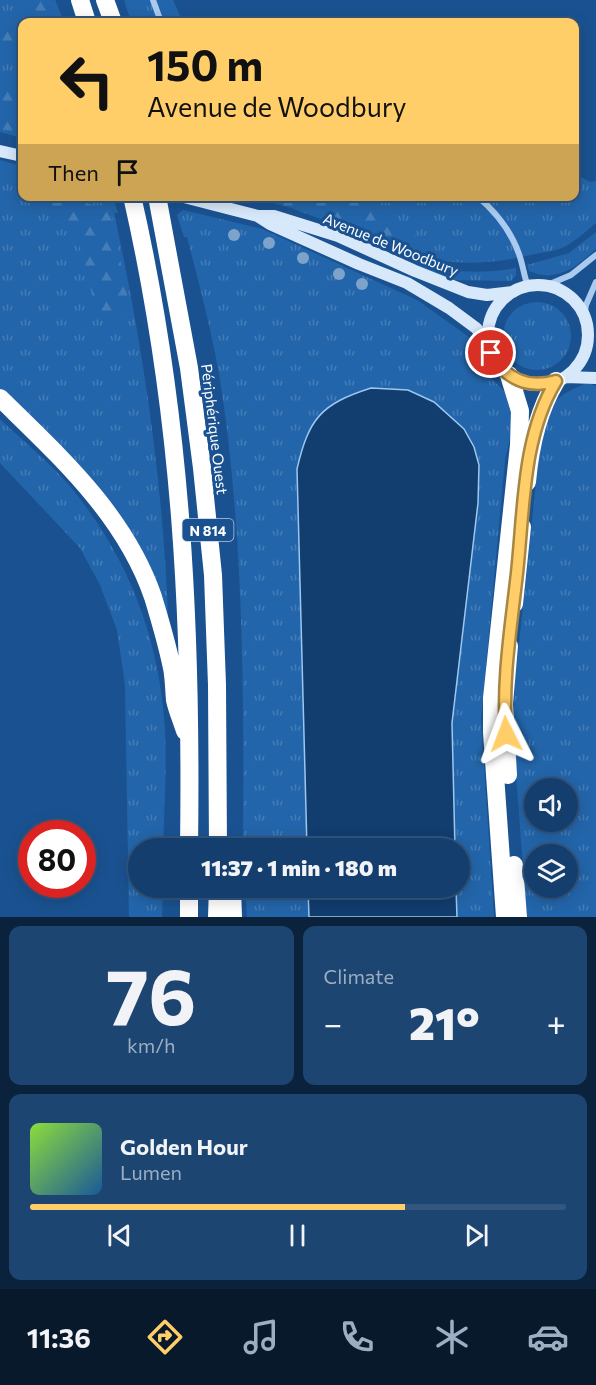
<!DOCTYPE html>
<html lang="en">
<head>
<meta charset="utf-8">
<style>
	:root { --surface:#143e6d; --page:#1d4572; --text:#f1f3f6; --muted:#9daec2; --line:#335780; --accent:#ffce68 }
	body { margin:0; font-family:Commissioner,sans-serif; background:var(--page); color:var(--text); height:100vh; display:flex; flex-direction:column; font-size:22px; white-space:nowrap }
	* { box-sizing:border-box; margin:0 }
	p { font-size:20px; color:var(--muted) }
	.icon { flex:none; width:33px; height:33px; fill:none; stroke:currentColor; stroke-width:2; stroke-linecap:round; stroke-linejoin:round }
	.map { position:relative; height:917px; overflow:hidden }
	.details { display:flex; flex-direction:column; gap:9px; padding:9px; background:#0b223c; flex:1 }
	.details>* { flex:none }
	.hud { position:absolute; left:18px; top:18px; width:561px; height:183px; border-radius:12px; box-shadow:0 3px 15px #0003,0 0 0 2px var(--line); background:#ffce68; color:#111; overflow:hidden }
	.controls { position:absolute; left:524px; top:778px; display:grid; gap:12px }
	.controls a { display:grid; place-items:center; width:54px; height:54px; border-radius:50%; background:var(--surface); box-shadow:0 3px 15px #0003,0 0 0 2px var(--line); font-size:30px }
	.speed { position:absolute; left:18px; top:820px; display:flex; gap:12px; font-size:30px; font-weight:700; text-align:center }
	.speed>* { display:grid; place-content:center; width:78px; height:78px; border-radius:50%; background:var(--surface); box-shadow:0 3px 15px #0003,0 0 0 2px var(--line); line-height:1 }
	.speed .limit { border:9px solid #d22; background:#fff; color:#111 }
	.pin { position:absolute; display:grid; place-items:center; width:51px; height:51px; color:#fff; margin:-26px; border:3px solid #fff; border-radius:50%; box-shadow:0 2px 6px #0007 }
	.me { position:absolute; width:66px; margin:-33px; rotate:357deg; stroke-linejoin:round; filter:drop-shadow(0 0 4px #0008) }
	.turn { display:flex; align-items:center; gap:21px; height:126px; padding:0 30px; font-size:27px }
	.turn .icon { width:78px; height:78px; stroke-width:2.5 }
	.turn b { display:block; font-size:42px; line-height:51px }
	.then { display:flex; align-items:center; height:57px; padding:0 30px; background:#0003; gap:12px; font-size:22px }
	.big { font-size:45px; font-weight:800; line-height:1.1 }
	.details .tile { flex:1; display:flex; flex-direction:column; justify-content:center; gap:9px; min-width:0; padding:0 21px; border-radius:12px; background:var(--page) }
	.details .dial { align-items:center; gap:0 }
	.dial b { font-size:78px; line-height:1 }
	.song { display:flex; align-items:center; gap:18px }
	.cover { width:72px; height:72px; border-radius:9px; background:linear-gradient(135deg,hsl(90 70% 55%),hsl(210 70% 35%)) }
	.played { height:6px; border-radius:3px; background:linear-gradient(90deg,var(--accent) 70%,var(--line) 70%) }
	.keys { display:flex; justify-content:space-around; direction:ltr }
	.heat { display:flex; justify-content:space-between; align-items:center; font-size:33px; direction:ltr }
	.details .tiles { flex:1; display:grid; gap:9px; grid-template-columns:1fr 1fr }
	.tile:last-child { grid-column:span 2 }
	.trip { position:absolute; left:128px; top:838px; width:342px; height:60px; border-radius:30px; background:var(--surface); box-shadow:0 3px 15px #0003,0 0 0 2px var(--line); font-weight:800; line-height:60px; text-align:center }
	.dock { display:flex; height:96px; justify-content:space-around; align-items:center; background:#08192c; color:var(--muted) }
	.dock .icon { width:42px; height:42px }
	.dock .selected { color:var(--accent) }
	.dock b { font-size:27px; color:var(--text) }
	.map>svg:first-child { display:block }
</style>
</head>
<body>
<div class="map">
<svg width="596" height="917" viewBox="0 0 596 917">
	<defs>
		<pattern id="grass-tufts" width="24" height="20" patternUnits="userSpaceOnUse" patternTransform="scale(1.5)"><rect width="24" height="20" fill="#2365aa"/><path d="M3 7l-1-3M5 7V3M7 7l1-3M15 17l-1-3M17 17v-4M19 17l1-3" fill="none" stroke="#447cb7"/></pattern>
		<pattern id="forest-firs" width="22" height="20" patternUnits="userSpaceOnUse" patternTransform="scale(1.5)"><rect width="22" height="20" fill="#2365aa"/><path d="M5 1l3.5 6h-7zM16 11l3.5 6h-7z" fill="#447cb7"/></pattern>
	</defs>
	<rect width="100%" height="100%" fill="#1a5291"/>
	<!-- grass -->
	<path fill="url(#grass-tufts)" fill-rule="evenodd" d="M0,0H55L64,22H22V138L0,132Z
		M124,0H173L181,18L173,22H131Z
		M0,160L22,166V196L113,197L118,213H114C143,346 163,481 168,617L145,565L0,392Z
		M575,174L590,182L596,181V223C587,230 577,240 566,246C557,251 545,252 535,254C498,263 462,266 424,258L427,242L363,203L349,197L574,196Z
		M183,210L262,229L417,300L469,337L486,373L508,395L512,409V429L505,460L481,720L494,917H247L245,888H459V849H243C244,704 244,558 225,414C218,354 202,295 187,237H184L177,215Z
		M596,232V249C576,267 557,283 529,271L527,265L569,253Z
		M420,263C452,273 483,274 516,268V275L511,281L452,280L418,267Z
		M503 336a34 34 0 1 1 68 0a34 34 0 1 1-68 0Z
		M587,383L596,386V917H527L513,736L515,682L542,426C554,398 559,395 587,383ZM534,789H567V822H534ZM534,855H567V888H534Z
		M0,419C22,440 48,461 69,485C128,556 160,639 165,731C167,770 164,810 163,849H138V888H163L162,917H129L125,685L117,630L100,585L80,548L0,463Z"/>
	<!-- forest -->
	<path fill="url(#forest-firs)" d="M34,0H55L64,22H22V50L0,44V12L21,17L31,12Z
		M0,69L22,76V134L0,128Z
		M40,197H72L111,213L131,315L111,320L94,303L81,249Z
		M250,197H349L363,203L428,242L424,258L291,208Z"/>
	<!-- water -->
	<path fill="#113d6f" stroke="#9dc7f1" stroke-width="1.5" d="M371,388L408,390L434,402L464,429L474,447L479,465L478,503L452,723L455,849H307L297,469C309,418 321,404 371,388Z
		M308,888H456L457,917H309Z"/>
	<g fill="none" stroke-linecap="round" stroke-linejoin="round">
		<!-- street -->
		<path stroke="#aacbef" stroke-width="6" d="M153,0L161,22
			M477,196C496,212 511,231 519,254C523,265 524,276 528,287
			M545,286L571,275L596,255
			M584,317L586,305L596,282"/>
		<!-- secondary -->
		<path stroke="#d7e8fa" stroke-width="12" d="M0,151L22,156
			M180,196L258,216H274L338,236L415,271L468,292L487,295L513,292
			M259,217L270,224L359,264L407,283L449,308L476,328L489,344
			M488 335a50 50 0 1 1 100 0a50 50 0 1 1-100 0Z
			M565,377L596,378"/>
		<!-- highway -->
		<path stroke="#fff" stroke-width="18" d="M80,0L87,22
			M105,0L113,22
			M132,196C182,415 192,626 189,849
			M157,196L189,368L202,468L213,575L217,685L218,849
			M0,398C60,457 125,515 153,597C160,620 167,644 172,668C174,678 174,689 175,700C177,710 182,721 185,731
			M527,482C530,447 538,411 556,381
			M514,604L522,527
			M508,775L504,704L509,646
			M514,865L518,917
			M232,888L233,917
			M189,917V888
			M217,917L218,888
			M505,917L492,732V698L519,445L520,411L509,375"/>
	</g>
	<!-- trees -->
	<g fill="#7ea3cb">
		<circle cx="234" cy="235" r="6"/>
		<circle cx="269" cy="243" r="6"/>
		<circle cx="303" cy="258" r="6"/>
		<circle cx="339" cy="274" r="6"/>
		<circle cx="362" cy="284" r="6"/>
	</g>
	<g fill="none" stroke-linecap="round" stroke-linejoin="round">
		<!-- route casing -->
		<g stroke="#a68644" stroke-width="15">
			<path id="route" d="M491,353C505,379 528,389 556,381C522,437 524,510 517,573C511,627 502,680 506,734"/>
		</g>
		<!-- route -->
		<use href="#route" stroke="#ffce68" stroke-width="10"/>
	</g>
	<g text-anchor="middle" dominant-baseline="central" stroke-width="6" stroke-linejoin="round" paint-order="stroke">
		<!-- shield labels -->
		<rect fill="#1a5291" stroke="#bacbde" stroke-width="1.5" x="182.5" y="519" width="51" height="22" rx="4.5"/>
		<g font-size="14" font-weight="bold" fill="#fff">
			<text x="208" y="530">N 814</text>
		</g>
		<!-- street labels -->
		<g font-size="15" fill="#fff" stroke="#1a5291">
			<text transform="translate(391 244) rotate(22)">Avenue de Woodbury</text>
			<text transform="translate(215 429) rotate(83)">Périphérique Ouest</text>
		</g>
	</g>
</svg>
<div class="controls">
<a><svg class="icon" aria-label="sound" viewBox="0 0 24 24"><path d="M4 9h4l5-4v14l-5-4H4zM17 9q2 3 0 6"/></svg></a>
<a><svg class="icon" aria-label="layers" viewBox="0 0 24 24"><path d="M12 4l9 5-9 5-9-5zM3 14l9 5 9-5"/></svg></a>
</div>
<div class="speed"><div class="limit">80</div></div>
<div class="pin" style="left:491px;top:353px;background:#d93025"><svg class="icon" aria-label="arrive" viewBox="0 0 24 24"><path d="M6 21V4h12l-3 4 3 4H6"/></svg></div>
<svg class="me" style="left:506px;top:734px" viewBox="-20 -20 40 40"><path d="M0-17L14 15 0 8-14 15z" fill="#ffce68" stroke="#fff" stroke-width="4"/></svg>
<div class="trip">11:37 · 1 min · 180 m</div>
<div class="hud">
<div class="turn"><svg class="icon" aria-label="left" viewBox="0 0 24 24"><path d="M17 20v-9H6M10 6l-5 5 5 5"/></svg><div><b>150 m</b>Avenue de Woodbury</div></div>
<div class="then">Then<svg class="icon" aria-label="arrive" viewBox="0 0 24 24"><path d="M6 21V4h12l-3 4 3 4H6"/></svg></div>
</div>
</div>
<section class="details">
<div class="tiles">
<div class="tile dial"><b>76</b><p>km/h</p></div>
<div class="tile"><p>Climate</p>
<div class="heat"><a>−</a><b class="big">21°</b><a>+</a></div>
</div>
<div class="tile">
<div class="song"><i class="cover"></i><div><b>Golden Hour</b><p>Lumen</p></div></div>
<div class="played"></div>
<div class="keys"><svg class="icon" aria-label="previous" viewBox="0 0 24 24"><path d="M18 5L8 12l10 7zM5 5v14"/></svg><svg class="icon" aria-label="pause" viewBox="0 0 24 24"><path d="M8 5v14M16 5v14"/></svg><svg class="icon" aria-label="next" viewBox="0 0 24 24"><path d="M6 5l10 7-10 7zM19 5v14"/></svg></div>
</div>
</div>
</section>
<nav class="dock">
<b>11:36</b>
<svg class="icon selected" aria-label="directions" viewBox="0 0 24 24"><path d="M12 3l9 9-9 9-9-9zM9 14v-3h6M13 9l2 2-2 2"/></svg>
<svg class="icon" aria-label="music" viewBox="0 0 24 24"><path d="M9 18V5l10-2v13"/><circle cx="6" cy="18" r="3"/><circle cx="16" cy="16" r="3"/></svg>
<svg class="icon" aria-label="phone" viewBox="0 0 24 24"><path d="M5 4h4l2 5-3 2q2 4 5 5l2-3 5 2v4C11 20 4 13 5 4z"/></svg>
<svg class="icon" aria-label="climate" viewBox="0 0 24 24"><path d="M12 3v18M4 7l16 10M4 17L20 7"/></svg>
<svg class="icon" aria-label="car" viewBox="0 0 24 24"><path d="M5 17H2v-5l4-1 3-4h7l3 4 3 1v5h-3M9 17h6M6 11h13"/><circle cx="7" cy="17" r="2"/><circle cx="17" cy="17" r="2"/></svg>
</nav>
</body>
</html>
